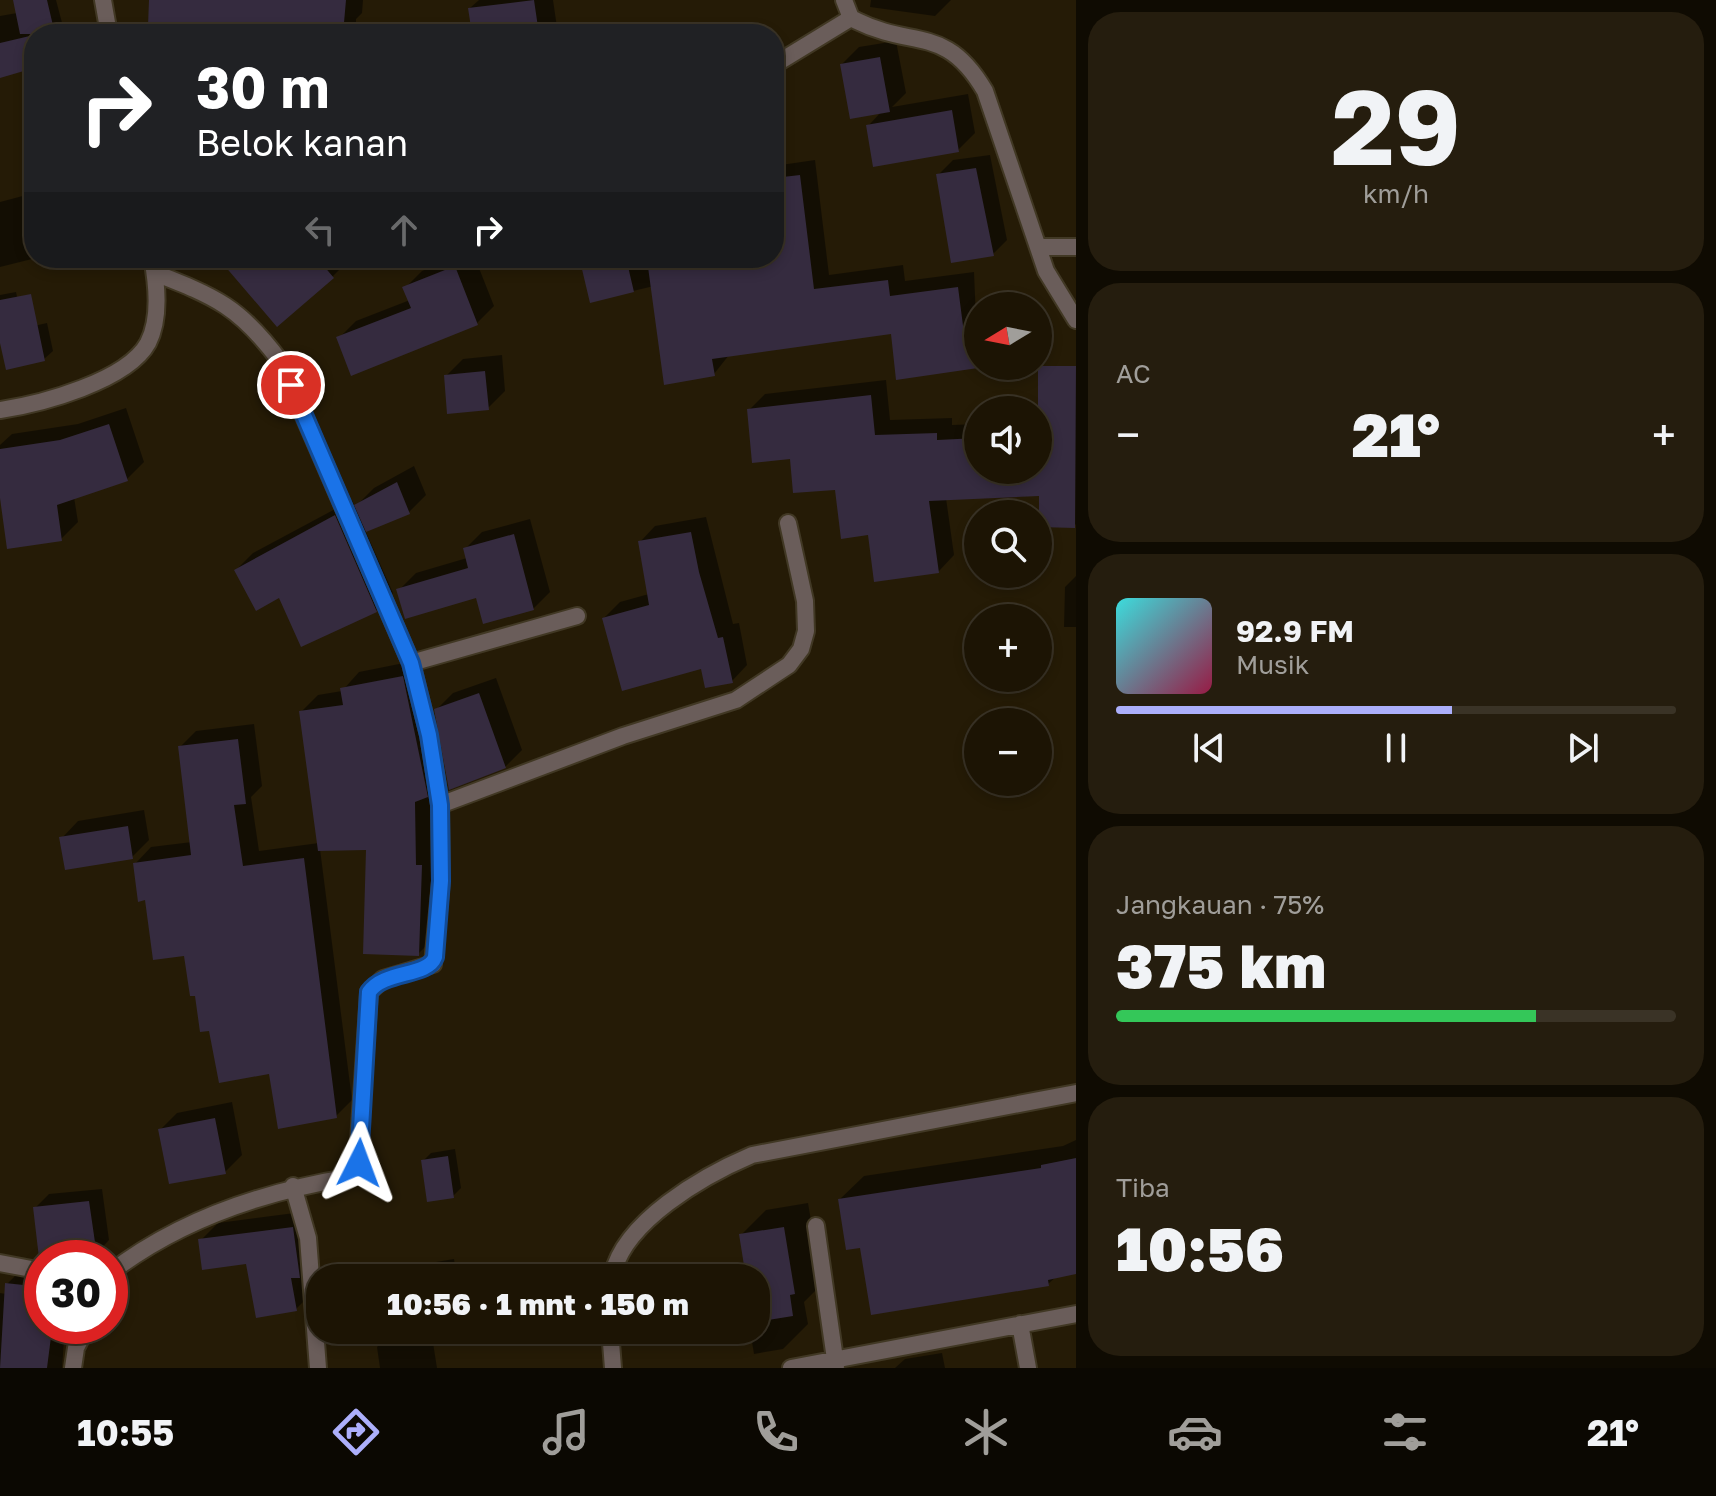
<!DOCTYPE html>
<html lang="id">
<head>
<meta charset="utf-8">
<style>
	:root { --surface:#1c1404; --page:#251d0e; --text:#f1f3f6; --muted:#a09e9a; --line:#3a3326; --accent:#acaffb }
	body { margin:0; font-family:"Golos Text",sans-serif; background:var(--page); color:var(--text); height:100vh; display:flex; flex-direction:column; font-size:30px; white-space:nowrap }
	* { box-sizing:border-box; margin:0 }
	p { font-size:26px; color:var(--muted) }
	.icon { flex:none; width:44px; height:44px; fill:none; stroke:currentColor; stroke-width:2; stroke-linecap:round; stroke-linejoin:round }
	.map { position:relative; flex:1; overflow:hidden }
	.drawer { display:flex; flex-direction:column; gap:12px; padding:12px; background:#0f0b02; width:640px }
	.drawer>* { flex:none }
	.top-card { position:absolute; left:24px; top:24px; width:760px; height:244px; border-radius:32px; box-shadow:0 4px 12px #0003,0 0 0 2px var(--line); background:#202124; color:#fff; overflow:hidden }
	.needle { width:52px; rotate:260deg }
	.controls { position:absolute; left:964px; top:292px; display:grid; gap:16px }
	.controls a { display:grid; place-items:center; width:88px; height:88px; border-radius:50%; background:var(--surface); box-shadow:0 4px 12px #0003,0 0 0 2px var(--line); font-size:40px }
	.speed { position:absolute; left:24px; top:1240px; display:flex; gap:16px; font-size:40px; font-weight:700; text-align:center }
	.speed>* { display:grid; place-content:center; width:104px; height:104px; border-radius:50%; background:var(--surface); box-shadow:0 4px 12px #0003,0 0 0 2px var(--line); line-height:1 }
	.speed .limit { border:12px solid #d22; background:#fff; color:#111 }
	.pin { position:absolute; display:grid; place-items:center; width:68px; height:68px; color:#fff; margin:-34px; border:4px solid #fff; border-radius:50%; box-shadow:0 2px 8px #0007 }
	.me { position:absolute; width:88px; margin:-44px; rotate:3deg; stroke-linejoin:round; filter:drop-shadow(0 0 6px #0008) }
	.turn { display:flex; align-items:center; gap:28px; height:168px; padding:0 40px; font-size:36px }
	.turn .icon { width:104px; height:104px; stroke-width:2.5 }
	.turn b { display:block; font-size:56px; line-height:68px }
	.lanes { display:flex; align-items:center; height:76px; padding:0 40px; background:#0003; justify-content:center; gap:40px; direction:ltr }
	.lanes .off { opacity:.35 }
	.big { font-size:60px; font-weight:800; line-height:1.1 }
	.drawer .tile { flex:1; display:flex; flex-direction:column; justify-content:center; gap:12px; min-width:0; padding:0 28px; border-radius:32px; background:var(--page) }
	.drawer .dial { align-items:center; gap:0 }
	.dial b { font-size:104px; line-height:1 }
	.song { display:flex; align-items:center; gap:24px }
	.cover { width:96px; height:96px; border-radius:12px; background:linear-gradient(135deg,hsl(180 70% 55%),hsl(340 70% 35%)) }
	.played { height:8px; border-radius:4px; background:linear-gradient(90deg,var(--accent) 60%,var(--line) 60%) }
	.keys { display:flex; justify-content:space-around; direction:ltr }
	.heat { display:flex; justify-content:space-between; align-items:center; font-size:44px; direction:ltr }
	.charge { height:12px; border-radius:6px; background:linear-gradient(90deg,#34c759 75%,var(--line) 0) }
	.trip { position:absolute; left:306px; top:1264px; width:464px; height:80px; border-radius:32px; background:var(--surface); box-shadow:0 4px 12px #0003,0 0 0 2px var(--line); font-weight:800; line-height:80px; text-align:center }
	.dock { display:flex; height:128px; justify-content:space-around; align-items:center; background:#0b0802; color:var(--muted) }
	.dock .icon { width:56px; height:56px }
	.dock .current { color:var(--accent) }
	.dock b { font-size:36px; color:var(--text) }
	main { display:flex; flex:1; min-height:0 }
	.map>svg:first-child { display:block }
</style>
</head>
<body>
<main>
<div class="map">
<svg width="1076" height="1368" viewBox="0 0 1076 1368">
	<rect width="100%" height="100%" fill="#251b06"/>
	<!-- shadow -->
	<path fill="#0007" d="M15,0H56L65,34H34V64L0,76V16L17,13Z
		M151,0H363L362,13L356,19V34H208V28Z
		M479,0H553L558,34H474L470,8Z
		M871,0H951L935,16L870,7Z
		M657,30V34H639Z
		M896,41L906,93L892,107L968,94L975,133L958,150L869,125L882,111L842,64L859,47Z
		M990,155L1007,240L993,254L939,174L953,160Z
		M815,160L829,275L903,265L905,281L974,272L978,366H988L898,377L893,332L729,355L714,374L654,286L591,301L583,266L591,258H774V166Z
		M34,193L36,258L0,267V202Z
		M221,258H351L332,277Z
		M453,258H475L494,306L477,323L352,373L339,338L356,321L410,300L405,288L422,271Z
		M16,292L23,323L16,330L47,323L53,351L44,359L0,335V295Z
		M1038,317L1042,345L1038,350Z
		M502,355L505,391L488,408L446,376L463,359Z
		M1056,368H1076V524L1074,526L1041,494L946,498L954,555L939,571L869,533L837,487L792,457L749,410L765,394L886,380L890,420L952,418V425L978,424V470H1038V415Z
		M126,408L144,462L127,479L74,497L78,522L61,539L0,485V445L12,434L78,424Z
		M414,466L426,495L409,512L365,530L393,593L376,610L280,596L236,570L253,553L352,500L355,507L374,488Z
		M706,517L733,624L739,623L747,665L732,681L604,618L620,602L649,594L640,542L655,526Z
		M530,519L550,592L533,609L477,596L399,590L416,573L467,558L465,549L482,532Z
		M1076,576V627H1064L1065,587Z
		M419,660L444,779L431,791L432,849H438L435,937L418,954L368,848L320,849L352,1100L336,1116L210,1029L186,953L147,898L135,864L151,847L192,842L180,747L196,731L254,724L262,786L251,797L259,851L319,843L301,712L318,695L342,691L359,672Z
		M496,678L522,750L505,767L436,710L453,693Z
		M144,810L149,840L132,857L62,838L78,821Z
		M232,1102L242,1155L225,1172L160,1130L177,1113Z
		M1076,1140V1272L1057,1276L1048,1284L862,1245L840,1199L864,1176L1063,1146Z
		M455,1149L461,1188L453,1196L423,1161L431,1153Z
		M102,1189L109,1240L96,1254L79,1258H41L35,1208L49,1194Z
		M808,1203L819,1267L814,1272L817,1289L804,1302L808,1324L783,1349L754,1354L750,1330H756V1278H730L738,1270L746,1268L741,1235L766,1210Z
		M310,1211L314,1239L313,1292L296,1309L247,1262L201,1240L218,1223Z
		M454,1259L457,1278H409L424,1264Z
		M21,1270L42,1273V1326H65L62,1368H0V1293L6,1294L7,1284Z
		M394,1330H431L437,1368H380L377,1347Z
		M942,1353L945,1368H895L905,1359Z"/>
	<!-- building -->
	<path fill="#352b3f" d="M13,0H47L55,34H20Z
		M149,0H346L343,34L148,26Z
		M534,0L539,34H472L468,8Z
		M34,35V68L0,78V43Z
		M880,57L890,112L850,119L840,64Z
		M952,110L959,152L873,167L866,125Z
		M976,168L994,256L951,263L936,174Z
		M800,175L814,289L888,280L890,296L958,287L965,341L978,340V368L896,380L891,334L712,359L715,376L664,385L648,267L690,258H774V178Z
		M218,258H317L334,278L277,327Z
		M611,258H626L634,292L590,303L581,265Z
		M455,266L478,325L351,376L336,337L411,308L402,287Z
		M31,294L45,361L6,370L0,343V300Z
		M1038,366H1076L1075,528L1039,527V496L929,501L939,573L874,582L868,535L841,539L835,490L793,493L790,459L752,463L747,409L871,395L875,435L937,433V440L978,438V470H1038Z
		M485,371L489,410L447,414L444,375Z
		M109,424L128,481L57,505L62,541L7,549L0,498V449L60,440Z
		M397,482L410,514L366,532L354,505Z
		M335,515L377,612L301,647L279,598L256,611L234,570Z
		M691,532L699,572L718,638L723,637L733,683L705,688L701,669L622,691L602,618L649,605L638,541Z
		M514,534L534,610L483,624L476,598L405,619L396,589L468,568L463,548Z
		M403,676L428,797L415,802L416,865H422L419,956L363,954L366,850L318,851L299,711L343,705L340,688Z
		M479,693L506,768L449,790L434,709Z
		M238,739L246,804L234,805L243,866L304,858L337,1118L278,1129L269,1074L219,1083L209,1031L200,1032L195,996H190L184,956L153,960L145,900L138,902L133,863L191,855L178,746Z
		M128,826L133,859L65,870L59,837Z
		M215,1118L226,1174L169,1184L158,1129Z
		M448,1156L454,1198L427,1202L421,1160Z
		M1076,1158V1274L1048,1280L1049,1286L871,1315L860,1248L846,1250L838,1199L1041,1168V1165Z
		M89,1201L97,1256L39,1258L33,1207Z
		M293,1227L300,1278H291L297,1311L256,1318L246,1264L202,1270L198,1239Z
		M784,1227L795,1294L790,1295L793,1316L756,1322V1278H746L739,1234Z
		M5,1283L42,1287V1328L52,1329L47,1368H0Z"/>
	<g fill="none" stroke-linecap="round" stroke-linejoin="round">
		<!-- minor casing -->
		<g stroke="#413824" stroke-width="20">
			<path id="minor" d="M103,0L109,34
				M844,0L851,18L857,21C913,49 946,24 985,91L1046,271L1076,320
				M774,65L851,18
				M1038,247H1076
				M0,410C41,404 127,381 148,343C161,318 157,284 152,258
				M411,663L577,616
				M440,805L623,736L736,700L789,665L801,649L806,631L805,601L788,523
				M293,1186L308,1238L318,1368
				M816,1226L836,1366
				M0,1263L42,1271
				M110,1273C180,1219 265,1191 352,1177L357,1171L369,992L383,979L433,964L441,881L440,805L429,735L411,663L280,361C240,307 216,297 155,273
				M612,1278C621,1222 705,1175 752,1155L1076,1093
				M1020,1324L1028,1368
				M610,1330L613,1368
				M73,1368L76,1348L87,1326
				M791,1368L1076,1314"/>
		</g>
		<!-- minor -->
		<use href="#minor" stroke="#6a5d5a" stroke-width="16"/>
	</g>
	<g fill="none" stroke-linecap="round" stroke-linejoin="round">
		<!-- route casing -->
		<g stroke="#114b97" stroke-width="20">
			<path id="route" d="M291,385L411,663L429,735L440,805L441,881L435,957C428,977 384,970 369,992L359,1163"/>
		</g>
		<!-- route -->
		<use href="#route" stroke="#1a73e8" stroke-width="14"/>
	</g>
</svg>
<div class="controls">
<a><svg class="needle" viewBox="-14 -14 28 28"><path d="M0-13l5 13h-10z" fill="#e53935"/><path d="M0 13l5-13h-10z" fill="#a09e9a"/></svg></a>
<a><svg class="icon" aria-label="sound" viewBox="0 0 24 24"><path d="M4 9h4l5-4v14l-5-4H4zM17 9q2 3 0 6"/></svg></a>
<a><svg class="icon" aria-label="search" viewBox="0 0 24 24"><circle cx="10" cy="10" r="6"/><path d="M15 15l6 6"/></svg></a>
<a>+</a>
<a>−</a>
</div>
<div class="speed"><div class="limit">30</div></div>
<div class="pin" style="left:291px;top:385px;background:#d93025"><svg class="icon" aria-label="arrive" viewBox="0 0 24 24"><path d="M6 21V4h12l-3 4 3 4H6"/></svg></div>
<svg class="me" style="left:359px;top:1163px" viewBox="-20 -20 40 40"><path d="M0-17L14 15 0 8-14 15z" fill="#1a73e8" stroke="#fff" stroke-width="4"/></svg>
<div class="trip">10:56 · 1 mnt · 150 m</div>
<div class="top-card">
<div class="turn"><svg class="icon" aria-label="right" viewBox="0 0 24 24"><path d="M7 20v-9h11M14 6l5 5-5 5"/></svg><div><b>30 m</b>Belok kanan</div></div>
<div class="lanes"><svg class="icon off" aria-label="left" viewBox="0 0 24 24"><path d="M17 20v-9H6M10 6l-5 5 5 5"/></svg><svg class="icon off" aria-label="ahead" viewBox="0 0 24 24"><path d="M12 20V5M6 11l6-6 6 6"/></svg><svg class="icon" aria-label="right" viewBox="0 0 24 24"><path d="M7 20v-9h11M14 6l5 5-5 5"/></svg></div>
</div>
</div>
<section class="drawer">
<div class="tile dial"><b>29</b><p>km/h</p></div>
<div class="tile"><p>AC</p>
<div class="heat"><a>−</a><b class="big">21°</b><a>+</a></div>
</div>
<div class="tile">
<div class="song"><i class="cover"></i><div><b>92.9 FM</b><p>Musik</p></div></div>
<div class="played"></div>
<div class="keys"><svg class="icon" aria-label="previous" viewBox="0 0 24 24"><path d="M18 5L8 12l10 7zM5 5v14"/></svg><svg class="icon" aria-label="pause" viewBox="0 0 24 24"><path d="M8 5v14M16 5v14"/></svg><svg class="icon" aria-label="next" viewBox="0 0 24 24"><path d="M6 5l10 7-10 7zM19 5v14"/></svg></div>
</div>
<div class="tile"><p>Jangkauan · 75%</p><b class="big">375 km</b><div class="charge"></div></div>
<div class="tile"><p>Tiba</p><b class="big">10:56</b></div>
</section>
</main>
<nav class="dock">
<b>10:55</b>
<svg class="icon current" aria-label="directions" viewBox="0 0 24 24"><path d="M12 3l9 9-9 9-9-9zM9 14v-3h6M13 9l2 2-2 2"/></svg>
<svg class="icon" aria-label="music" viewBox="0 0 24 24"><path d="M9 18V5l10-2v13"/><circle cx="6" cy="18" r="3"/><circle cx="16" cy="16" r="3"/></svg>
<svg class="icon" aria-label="phone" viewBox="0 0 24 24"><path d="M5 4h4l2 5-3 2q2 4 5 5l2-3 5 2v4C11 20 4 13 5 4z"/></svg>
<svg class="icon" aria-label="climate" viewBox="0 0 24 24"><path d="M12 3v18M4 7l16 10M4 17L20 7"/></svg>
<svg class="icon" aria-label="car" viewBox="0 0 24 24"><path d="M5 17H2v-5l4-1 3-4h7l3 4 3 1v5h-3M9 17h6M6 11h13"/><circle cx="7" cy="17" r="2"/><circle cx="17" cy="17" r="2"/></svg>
<svg class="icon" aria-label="filters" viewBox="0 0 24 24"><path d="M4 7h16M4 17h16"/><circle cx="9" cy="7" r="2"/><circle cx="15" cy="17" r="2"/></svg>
<b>21°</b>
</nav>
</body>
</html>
